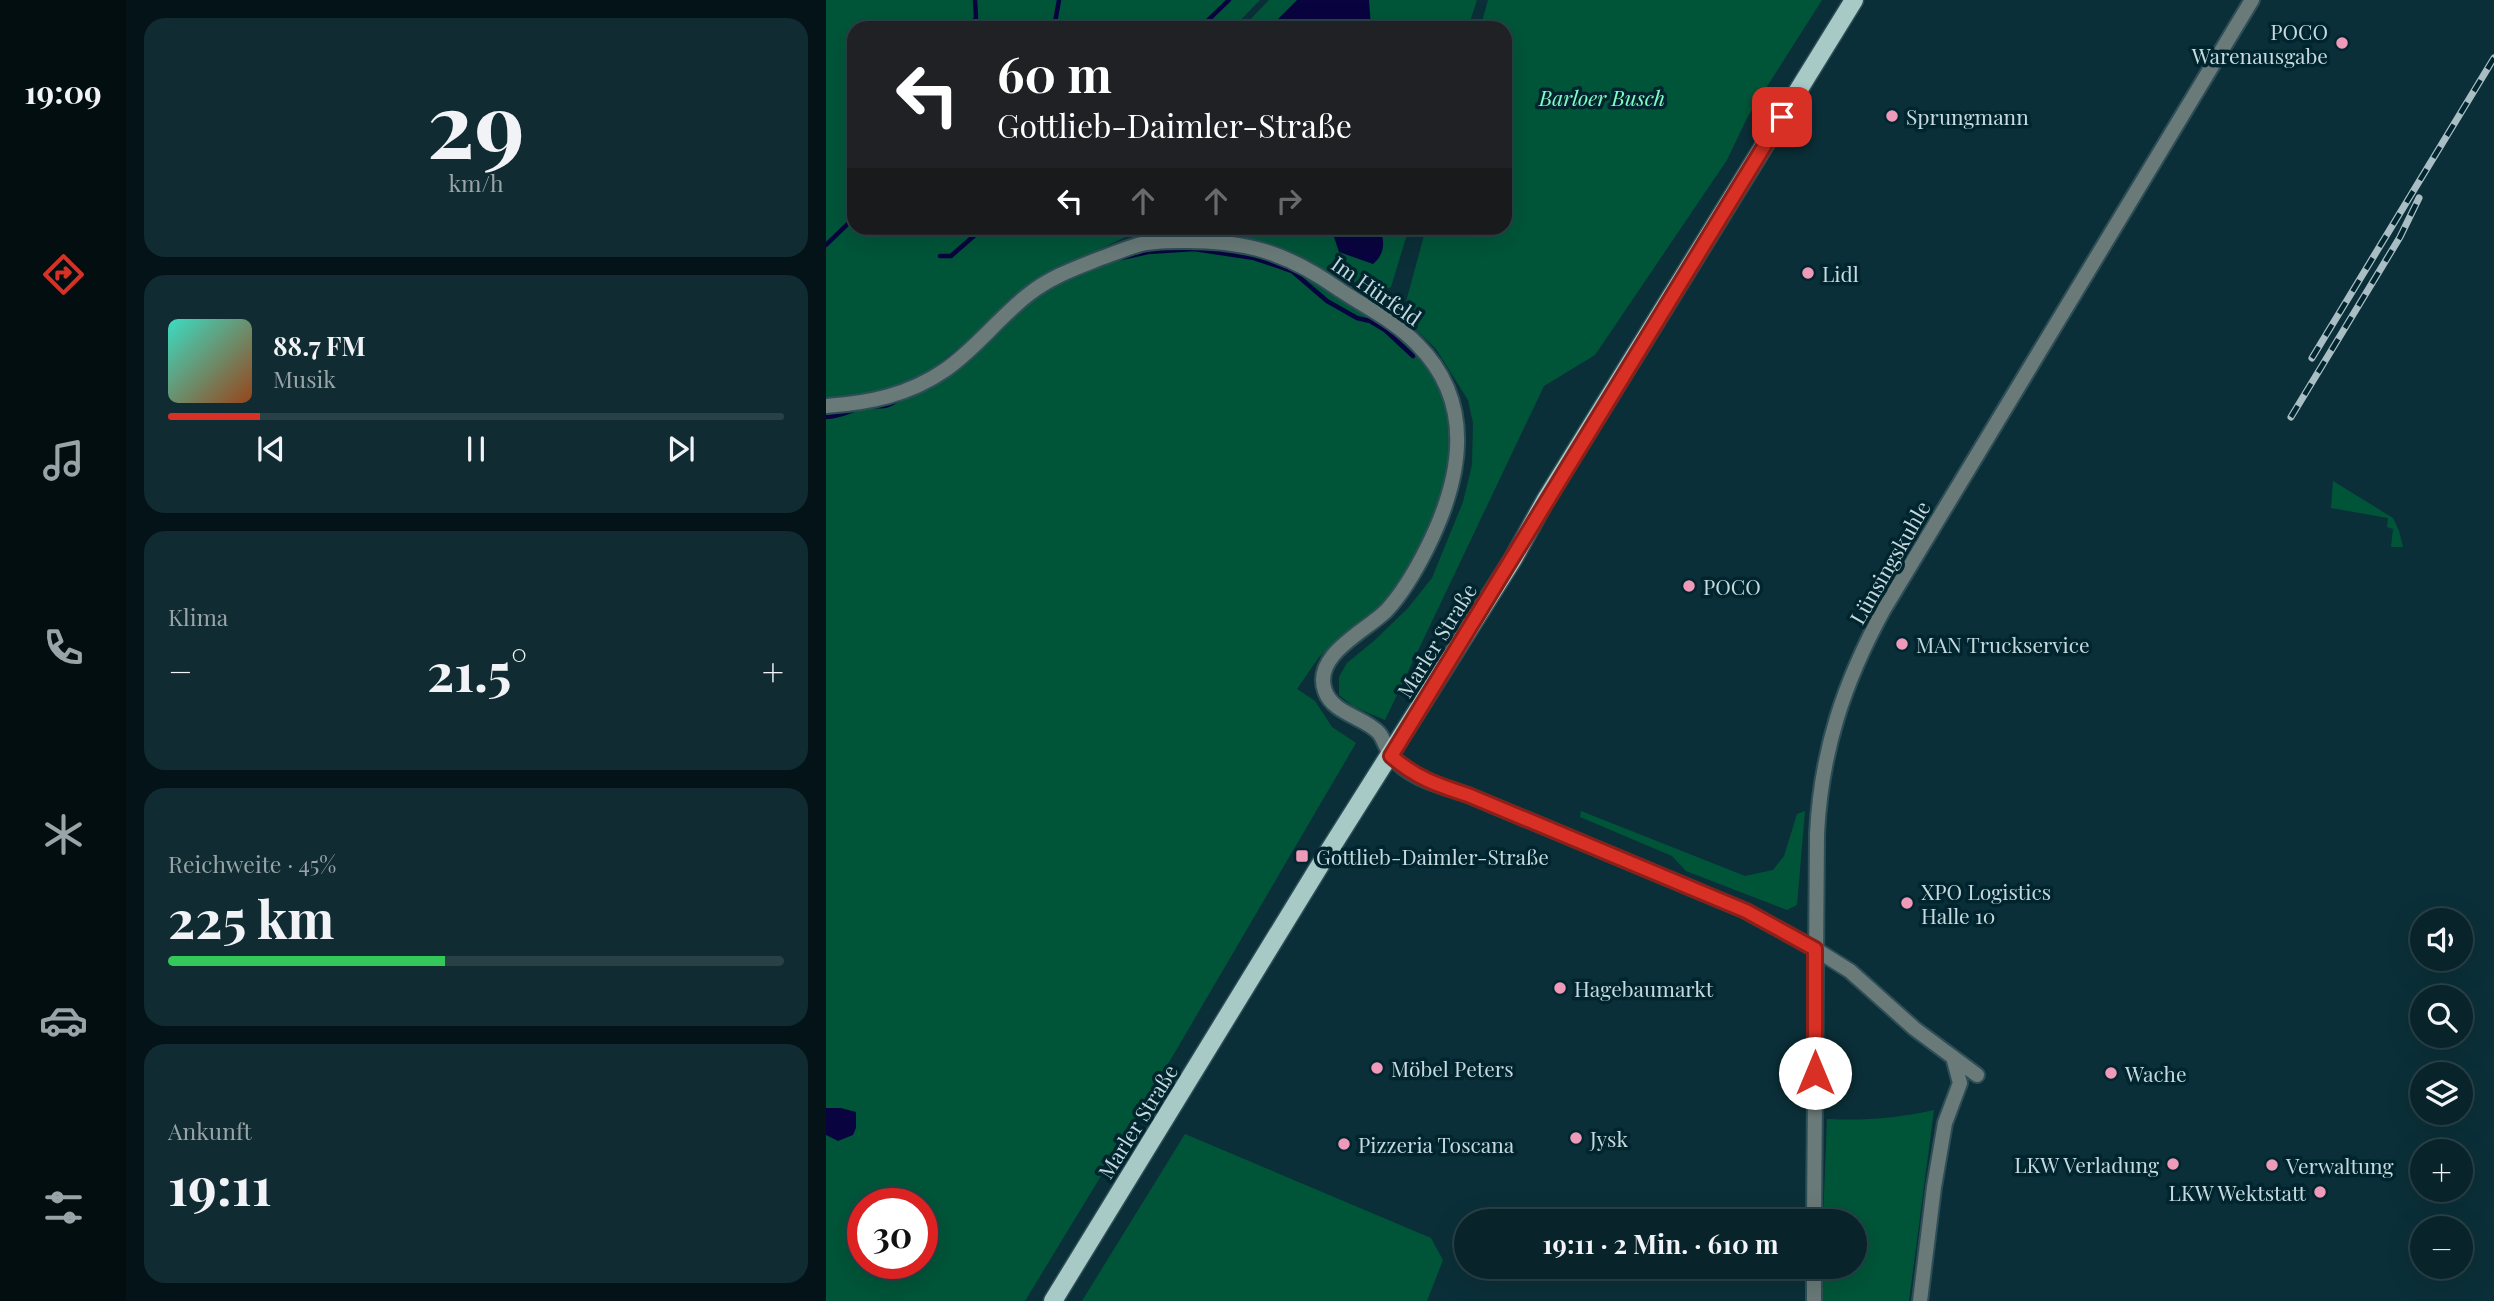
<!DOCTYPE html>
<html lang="de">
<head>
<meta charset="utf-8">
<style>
	:root { --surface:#08232a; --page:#112b32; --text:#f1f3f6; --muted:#98a4a8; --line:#294047; --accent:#d93025 }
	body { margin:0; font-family:"Playfair Display",serif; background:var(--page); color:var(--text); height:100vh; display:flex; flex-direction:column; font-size:26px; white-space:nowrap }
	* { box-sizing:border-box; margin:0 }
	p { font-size:23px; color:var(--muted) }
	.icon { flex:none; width:38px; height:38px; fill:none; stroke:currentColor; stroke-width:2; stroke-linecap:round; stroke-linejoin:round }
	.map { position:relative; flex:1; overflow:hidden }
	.drawer { display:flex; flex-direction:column; gap:18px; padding:18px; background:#041317; width:700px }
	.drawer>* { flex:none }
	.banner { position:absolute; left:21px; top:21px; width:665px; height:214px; border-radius:21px; box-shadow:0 7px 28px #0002,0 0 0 2px var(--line); background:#202124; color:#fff; overflow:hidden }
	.tools { position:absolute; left:1584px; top:908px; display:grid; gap:14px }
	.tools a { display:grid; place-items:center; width:63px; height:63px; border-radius:50%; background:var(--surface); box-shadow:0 7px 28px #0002,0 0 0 2px var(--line); font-size:35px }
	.speed { position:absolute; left:21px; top:1188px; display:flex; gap:14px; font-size:35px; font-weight:700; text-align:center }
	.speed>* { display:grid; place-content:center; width:91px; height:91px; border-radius:50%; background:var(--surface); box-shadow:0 7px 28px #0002,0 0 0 2px var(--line); line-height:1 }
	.speed .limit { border:10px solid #d22; background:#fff; color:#111 }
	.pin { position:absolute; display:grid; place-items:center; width:60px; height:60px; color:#fff; margin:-30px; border-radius:14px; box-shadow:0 4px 10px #0006 }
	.me { position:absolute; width:77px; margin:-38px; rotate:0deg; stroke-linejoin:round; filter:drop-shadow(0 0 5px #0008) }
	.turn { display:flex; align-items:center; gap:24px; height:147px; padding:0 35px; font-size:32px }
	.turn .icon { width:91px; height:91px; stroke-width:2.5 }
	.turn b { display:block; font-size:49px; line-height:60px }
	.lanes { display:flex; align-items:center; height:66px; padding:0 35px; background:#0003; justify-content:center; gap:35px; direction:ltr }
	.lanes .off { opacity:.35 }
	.big { font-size:52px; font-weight:700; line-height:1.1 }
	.drawer .widget { flex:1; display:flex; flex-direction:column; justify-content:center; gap:10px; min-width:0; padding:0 24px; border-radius:21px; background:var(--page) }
	.drawer .dial { align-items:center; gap:0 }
	.dial b { font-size:91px; line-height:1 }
	.song { display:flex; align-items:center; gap:21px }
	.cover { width:84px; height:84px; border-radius:10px; background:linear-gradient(135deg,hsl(170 70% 55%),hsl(20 70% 35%)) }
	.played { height:7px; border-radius:4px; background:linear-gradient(90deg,var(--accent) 15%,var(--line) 15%) }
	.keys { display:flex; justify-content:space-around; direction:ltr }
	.heat { display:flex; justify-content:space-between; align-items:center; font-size:38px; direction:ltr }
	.charge { height:10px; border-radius:5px; background:linear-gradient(90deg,#34c759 45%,var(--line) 0) }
	.trip { position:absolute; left:628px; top:1209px; width:413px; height:70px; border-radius:35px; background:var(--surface); box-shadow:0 7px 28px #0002,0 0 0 2px var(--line); font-weight:700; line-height:70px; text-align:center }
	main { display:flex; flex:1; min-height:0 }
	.tabs { display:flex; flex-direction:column; width:126px; justify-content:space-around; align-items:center; background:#030e11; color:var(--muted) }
	.tabs .icon { width:49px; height:49px }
	.tabs .on { color:var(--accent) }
	.tabs b { font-size:32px; color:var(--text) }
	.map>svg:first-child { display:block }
</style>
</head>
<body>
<main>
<nav class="tabs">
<b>19:09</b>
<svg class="icon on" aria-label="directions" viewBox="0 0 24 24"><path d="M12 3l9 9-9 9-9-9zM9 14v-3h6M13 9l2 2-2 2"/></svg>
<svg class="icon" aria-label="music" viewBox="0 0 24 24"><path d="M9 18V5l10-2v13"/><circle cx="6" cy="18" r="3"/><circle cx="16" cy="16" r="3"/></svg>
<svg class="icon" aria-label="phone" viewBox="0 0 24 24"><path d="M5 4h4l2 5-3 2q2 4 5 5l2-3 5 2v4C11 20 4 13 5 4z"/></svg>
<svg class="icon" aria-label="climate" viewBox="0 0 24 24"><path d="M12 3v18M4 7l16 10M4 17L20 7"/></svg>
<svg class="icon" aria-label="car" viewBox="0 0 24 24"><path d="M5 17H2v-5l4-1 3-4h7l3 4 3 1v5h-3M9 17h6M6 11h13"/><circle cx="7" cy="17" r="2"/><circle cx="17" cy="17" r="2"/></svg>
<svg class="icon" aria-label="filters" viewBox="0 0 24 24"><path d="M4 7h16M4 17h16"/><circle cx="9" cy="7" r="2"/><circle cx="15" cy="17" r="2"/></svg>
</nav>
<section class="drawer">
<div class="widget dial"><b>29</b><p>km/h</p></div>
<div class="widget">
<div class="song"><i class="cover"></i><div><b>88.7 FM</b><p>Musik</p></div></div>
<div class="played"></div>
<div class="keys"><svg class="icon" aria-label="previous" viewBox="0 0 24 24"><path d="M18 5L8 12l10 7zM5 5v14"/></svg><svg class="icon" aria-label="pause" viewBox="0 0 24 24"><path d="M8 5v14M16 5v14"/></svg><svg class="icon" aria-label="next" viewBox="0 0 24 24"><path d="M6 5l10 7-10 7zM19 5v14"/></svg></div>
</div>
<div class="widget"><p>Klima</p>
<div class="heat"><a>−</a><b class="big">21.5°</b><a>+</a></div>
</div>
<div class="widget"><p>Reichweite · 45%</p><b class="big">225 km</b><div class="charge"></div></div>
<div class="widget"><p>Ankunft</p><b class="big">19:11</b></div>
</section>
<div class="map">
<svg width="1668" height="1301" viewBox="0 0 1668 1301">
	<rect width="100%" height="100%" fill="#0b2f38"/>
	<!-- green -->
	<path fill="#005539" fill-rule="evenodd" d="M0,0H434L407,28H28V228H388L394,235L338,231L304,235L223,273L184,298L139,343L103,371L66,388L32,397L0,399Z
		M443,0H651L642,28H416Z
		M662,0H996L921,118L901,160L769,355L718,386L559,720L528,707L513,695V677L521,663L549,640L582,608L606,578L637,502L646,465L647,423L642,400L610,349L585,325L580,302L600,228H679V28H654Z
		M395,228H583L565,287L545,296L481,260L402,237Z
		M359,247L421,252L487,278L527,309L564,327L598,362L620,394L629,435L626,474L590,564L564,600L493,657L471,689L489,701L506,727L530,743L318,1105L199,1301H0V411L73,396L239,275L296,254ZM37,1204H96V1264H37Z
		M1507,481L1567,518L1573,531L1577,547H1565L1567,529L1561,527L1562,518L1505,508Z
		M755,811L919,876L947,870L958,856L971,814L979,811L971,905L961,910L860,871L846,856L754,817Z
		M1108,1110L1083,1301H997V1267H1029V1222L997,1221L1001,1119C1036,1121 1074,1118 1108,1110Z
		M359,1134L605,1238L617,1260L601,1301H256Z"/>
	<!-- water -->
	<path fill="#09043f" d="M471,0H543L545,28H443Z
		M505,228H554C559,242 559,254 547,264L513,252Z
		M0,1108H15L30,1112V1128L27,1135L12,1141L0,1135Z"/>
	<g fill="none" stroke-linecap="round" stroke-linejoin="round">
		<!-- stream -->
		<path stroke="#09043f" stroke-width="4.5" d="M144,28L150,18L149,0
			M228,28L233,0
			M374,28L403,0
			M0,245L28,218
			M114,256H125L157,228
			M295,258L322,252L368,249L428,258L466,271L501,301L531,318L544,321L559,330L587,356
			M0,417C18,416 23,410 38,407C59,404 54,411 75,398"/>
		<!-- street casing -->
		<g stroke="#2d4e56" stroke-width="18">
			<path id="street" d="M0,406C43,403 83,395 119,370C150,349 173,317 203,294C223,278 247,269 270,260C284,255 298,249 312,245C325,241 341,241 355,241C420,240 462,253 514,290C541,308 569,321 591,344C651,404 635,480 601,548C590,570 577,593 560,611C540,631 486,655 499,691C507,714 539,717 553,733C558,739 560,749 565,755C582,779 616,786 642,795L920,911L989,949L1024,971L1089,1029L1151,1075
				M988,1222L991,834C995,751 1018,682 1058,609L1426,0
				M988,1301V1267
				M1094,1301L1108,1187L1119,1123L1134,1083L1127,1057"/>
		</g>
		<!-- primary casing -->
		<g stroke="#2d4e56" stroke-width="21">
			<path id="primary" d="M227,1301L496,862L687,559L719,501L1028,0"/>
		</g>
		<!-- street -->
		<use href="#street" stroke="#697a78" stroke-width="14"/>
		<!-- primary -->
		<use href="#primary" stroke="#a8cac7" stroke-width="18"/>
		<!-- rail casing -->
		<g stroke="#a9bec4" stroke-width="7">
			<path id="rail" d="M1486,358L1668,58
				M1465,417L1574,237L1593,198"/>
		</g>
		<!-- rail -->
		<use href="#rail" stroke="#01252e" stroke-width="4.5" stroke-dasharray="13" stroke-linecap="butt"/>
	</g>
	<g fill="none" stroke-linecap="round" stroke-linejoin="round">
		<!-- route casing -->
		<g stroke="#8d1f18" stroke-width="18">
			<path id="route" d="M956,117L565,756C590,778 611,785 642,795L920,911L989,949V1073"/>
		</g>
		<!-- route -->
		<use href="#route" stroke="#d93025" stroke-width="12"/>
	</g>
	<!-- markers -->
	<g fill="#ef9ab8" stroke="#01252e" stroke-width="2.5">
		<circle cx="1516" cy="43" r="7"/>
		<circle cx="1066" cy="116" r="7"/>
		<circle cx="982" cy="273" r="7"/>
		<circle cx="863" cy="586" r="7"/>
		<circle cx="1076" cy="644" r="7"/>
		<rect x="469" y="849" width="14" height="14" rx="3.5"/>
		<circle cx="1081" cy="903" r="7"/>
		<circle cx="734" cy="988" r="7"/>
		<circle cx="551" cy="1068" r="7"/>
		<circle cx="1285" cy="1073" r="7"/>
		<circle cx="750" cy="1138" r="7"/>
		<circle cx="518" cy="1144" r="7"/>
		<circle cx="1347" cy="1164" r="7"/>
		<circle cx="1446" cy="1165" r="7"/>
		<circle cx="1494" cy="1192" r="7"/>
	</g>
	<g text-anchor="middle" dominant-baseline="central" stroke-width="7" stroke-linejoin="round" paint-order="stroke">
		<!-- poi labels -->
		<g font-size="21" fill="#c6d9de" stroke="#01252e" text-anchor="start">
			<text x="1502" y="31" text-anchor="end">POCO<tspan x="1502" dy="24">Warenausgabe</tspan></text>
			<text x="1080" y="116">Sprungmann</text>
			<text x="996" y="273">Lidl</text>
			<text x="877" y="586">POCO</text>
			<text x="1090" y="644">MAN Truckservice</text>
			<text x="490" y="856">Gottlieb-Daimler-Straße</text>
			<text x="1095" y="891">XPO Logistics<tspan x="1095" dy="24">Halle 10</tspan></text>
			<text x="748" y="988">Hagebaumarkt</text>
			<text x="565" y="1068">Möbel Peters</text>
			<text x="1299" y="1073">Wache</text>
			<text x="764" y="1138">Jysk</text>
			<text x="532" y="1144">Pizzeria Toscana</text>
			<text x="1333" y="1164" text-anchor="end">LKW Verladung</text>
			<text x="1460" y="1165">Verwaltung</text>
			<text x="1480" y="1192" text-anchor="end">LKW Wektstatt</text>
		</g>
		<!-- park labels -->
		<g font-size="21" font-style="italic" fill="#83fbc5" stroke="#01252e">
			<text x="776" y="97">Barloer Busch</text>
		</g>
		<!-- street labels -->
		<g font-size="21" fill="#c6d9de" stroke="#01252e">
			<text transform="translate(551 290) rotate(35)">Im Hürfeld</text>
			<text transform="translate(1063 562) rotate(-60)">Lünsingskuhle</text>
			<text transform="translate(610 640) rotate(-58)">Marler Straße</text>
			<text transform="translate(311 1121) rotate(-58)">Marler Straße</text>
		</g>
	</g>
</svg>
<div class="tools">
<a><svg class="icon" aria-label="sound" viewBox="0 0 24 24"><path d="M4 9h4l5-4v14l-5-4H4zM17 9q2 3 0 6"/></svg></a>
<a><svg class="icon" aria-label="search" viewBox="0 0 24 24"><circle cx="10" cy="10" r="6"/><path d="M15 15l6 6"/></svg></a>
<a><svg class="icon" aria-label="layers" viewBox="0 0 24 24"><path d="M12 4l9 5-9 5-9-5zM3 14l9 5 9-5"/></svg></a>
<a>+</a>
<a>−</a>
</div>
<div class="speed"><div class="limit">30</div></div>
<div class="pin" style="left:956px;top:117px;background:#d93025"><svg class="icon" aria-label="arrive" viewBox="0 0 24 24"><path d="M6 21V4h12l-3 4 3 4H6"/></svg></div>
<svg class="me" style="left:989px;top:1073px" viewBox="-20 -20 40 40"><circle r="19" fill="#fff"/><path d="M0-13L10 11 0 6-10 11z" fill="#d93025"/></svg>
<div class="trip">19:11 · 2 Min. · 610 m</div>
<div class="banner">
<div class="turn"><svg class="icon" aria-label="left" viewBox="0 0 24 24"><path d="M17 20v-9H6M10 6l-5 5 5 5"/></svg><div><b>60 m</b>Gottlieb-Daimler-Straße</div></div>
<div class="lanes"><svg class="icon" aria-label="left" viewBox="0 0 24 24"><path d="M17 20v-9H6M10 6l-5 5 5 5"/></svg><svg class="icon off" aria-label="ahead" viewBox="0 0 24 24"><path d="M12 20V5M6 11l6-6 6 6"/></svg><svg class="icon off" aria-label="ahead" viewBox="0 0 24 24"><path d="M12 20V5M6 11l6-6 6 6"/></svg><svg class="icon off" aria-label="right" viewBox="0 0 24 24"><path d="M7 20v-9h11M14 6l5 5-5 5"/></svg></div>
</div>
</div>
</main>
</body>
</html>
